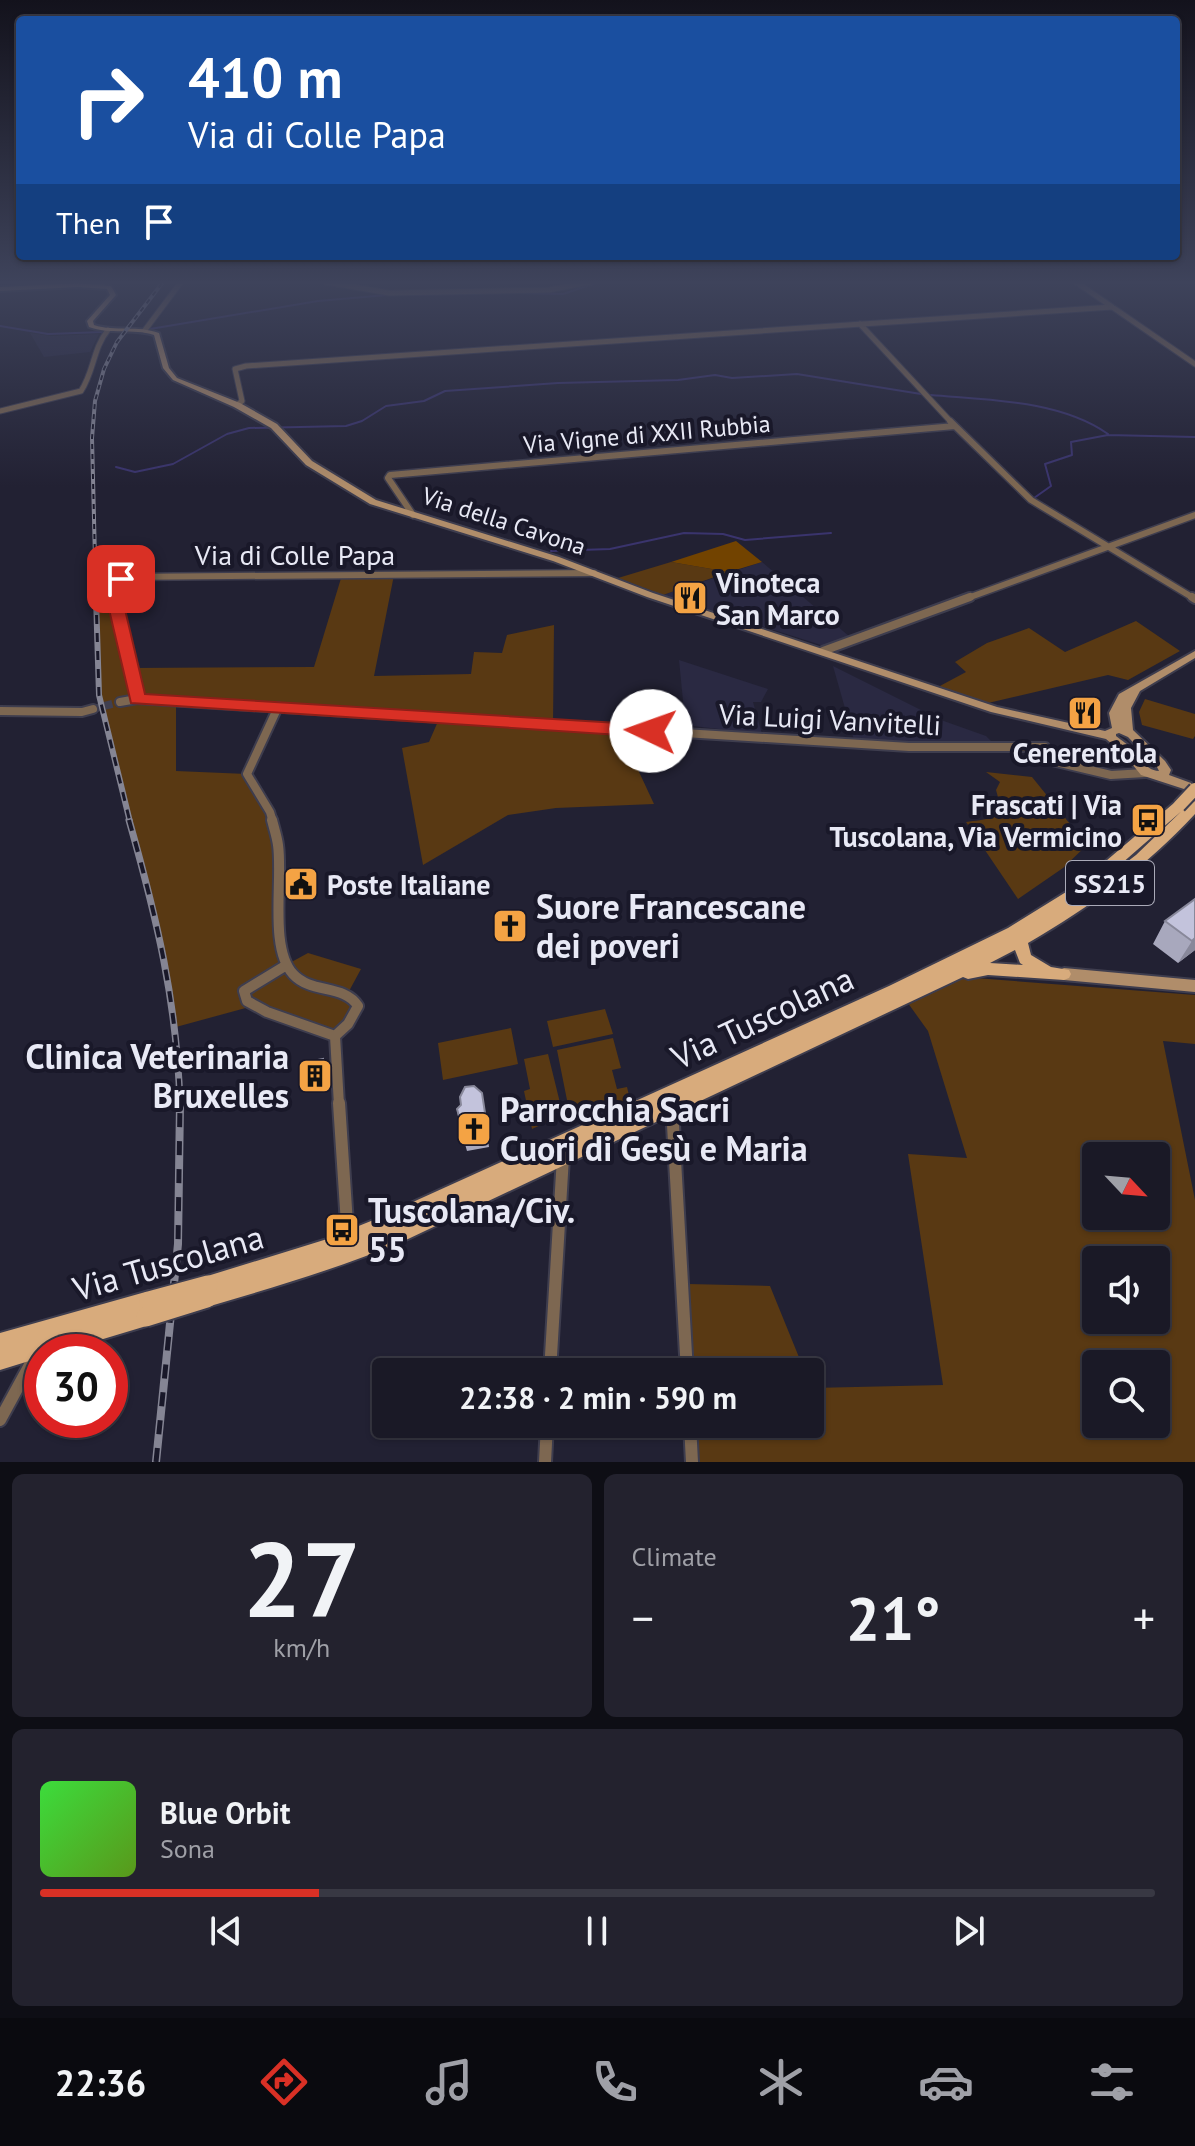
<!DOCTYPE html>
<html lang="en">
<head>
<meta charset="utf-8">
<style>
	:root { --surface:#1a1926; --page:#23222e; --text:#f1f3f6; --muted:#9fa0a7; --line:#383843; --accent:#d93025 }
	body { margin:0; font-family:"PT Sans",sans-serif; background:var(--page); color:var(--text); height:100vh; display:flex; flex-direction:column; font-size:30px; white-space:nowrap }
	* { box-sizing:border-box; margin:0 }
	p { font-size:26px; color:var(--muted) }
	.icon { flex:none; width:44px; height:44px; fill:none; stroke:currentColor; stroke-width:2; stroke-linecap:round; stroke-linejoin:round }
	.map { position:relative; height:1462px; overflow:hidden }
	.drawer { display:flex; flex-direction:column; gap:12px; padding:12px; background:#0e0e15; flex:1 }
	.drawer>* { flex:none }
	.banner { position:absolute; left:16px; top:16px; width:1164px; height:244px; border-radius:8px; box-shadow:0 2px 6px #0004,0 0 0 2px var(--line); background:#1a4fa0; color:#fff; overflow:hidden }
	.needle { width:52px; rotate:116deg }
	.buttons { position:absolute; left:1082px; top:1142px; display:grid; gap:16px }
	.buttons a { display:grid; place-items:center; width:88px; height:88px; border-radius:8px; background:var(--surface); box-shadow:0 2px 6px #0004,0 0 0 2px var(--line); font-size:40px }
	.speed { position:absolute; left:24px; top:1334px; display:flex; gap:16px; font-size:40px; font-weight:700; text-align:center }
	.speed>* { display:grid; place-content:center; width:104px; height:104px; border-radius:50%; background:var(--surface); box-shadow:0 2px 6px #0004,0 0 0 2px var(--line); line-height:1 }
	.speed .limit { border:12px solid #d22; background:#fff; color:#111 }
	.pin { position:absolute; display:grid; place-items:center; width:68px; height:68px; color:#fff; margin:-34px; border-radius:16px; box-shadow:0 4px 12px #0006 }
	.me { position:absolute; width:88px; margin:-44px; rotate:273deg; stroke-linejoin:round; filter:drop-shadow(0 0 6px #0008) }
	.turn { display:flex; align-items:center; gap:28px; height:168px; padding:0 40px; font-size:36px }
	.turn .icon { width:104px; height:104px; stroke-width:2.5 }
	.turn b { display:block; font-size:56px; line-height:68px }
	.then { display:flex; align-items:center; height:76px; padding:0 40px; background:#0003; gap:16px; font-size:30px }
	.big { font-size:60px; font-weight:800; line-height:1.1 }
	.drawer .card { flex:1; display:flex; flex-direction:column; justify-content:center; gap:12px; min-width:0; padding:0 28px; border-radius:12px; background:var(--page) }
	.drawer .dial { align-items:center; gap:0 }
	.dial b { font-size:104px; line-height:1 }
	.song { display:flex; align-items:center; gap:24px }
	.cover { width:96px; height:96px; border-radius:12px; background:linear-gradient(135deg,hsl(120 70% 55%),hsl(90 70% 35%)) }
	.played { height:8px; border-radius:4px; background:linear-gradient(90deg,var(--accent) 25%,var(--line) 25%) }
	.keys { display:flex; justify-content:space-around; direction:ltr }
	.heat { display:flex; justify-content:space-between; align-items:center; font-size:44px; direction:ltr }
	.drawer .tiles { flex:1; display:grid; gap:12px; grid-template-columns:1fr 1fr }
	.card:last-child { grid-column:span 2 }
	.trip { position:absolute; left:372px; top:1358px; width:452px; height:80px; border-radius:8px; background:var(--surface); box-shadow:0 2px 6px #0004,0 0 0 2px var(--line); font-weight:800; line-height:80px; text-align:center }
	.tabs { display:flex; height:128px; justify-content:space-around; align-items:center; background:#0a0a0f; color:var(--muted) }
	.tabs .icon { width:56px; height:56px }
	.tabs .current { color:var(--accent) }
	.tabs b { font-size:36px; color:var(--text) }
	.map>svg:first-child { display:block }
</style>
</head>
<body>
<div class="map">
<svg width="1195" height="1462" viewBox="0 0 1195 1462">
	<rect width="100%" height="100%" fill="#222133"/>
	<!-- built -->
	<path fill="#2a2942" d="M30,333L51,336L99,334L90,352L44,357Z
		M762,562L850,637L824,646L663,595Z
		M679,660L768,689L761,702H753L762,734L693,726L685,721Z
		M833,666L941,720L986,736L996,746L854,740Z"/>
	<!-- green -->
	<path fill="#593913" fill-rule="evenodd" d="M671,562L729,572L663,595L618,578Z
		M342,575H394L374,676L471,674L474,652L502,653L507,635L554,625L553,725L619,729L654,804L556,808L508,815L423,865L402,748L429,742L439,719L176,701V771L247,774L270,812L286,965L308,953L361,969L348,993L358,1006L335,1036L253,1006L176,1027L164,953L103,718L96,662V578L123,577L115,601L131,668L314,667Z
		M1136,621L1180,651L1128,680L1108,675L988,703L938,687L966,672L955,662L987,643L1029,628L1065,652Z
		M1145,699L1195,714V736L1193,739L1142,725L1139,712Z
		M986,772L1032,777L1087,845L1063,868L1018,899L966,822C991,819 1005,819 996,790L1000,782Z
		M949,976L1195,995V1044L1163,1041L1195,1200V1462H696L695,1424H810V1385L812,1388L943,1385L908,1154L967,1158L928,1031L905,999ZM1096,1156H1156V1216H1096ZM1096,1260H1156V1320H1096ZM1096,1364H1156V1424H1096Z
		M605,1009L613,1034L553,1047L547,1021Z
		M511,1028L518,1064L443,1080L438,1043Z
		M613,1038L621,1068L612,1070L617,1089L627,1087L631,1104L608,1115L602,1100L573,1112L569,1110L557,1050Z
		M548,1054L563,1115L532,1129L524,1091L530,1089L524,1059Z
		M688,1284L770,1286L805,1372H693Z"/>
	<!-- forest -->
	<path fill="#724300" d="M736,541L762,562L729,572L671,562Z"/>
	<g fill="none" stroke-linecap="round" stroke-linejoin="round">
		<!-- stream -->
		<path stroke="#3a346d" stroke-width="2" d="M685,282H744
			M518,293L563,294L599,282
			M0,326L48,334L103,332
			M150,329L318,301L387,295
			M931,395C988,400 1060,400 1108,434
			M116,467L135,472L173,464L227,434L249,428L346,426L362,421L386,406L424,401L445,391L558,383L678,380L715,375L732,378L797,374L921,394
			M1034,498L1051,486L1045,464L1072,455L1071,442L1108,435L1195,437
			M551,551L610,549L684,533L723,534L745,540L831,533"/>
		<!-- street-tunnel -->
		<path stroke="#403f50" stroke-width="8" stroke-dasharray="8 4" stroke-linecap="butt" d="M93,709L120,702"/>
		<!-- street-far4 casing -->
		<g stroke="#3e3d4e" stroke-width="7">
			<path id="street-far4" d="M101,282L102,285
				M326,282L389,293L549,290L589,282
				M1076,282L1195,364
				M860,324L952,423
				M145,330L181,282
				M237,405L242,401L235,369L246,366L1112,307
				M0,411L81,391C94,372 93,348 108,330"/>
		</g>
		<!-- street-far3 casing -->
		<g stroke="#3e3d4e" stroke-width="9">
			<path id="street-far3" d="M950,421L1031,500L1195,599
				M413,515L388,478L390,475L955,426
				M117,599L123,577L594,573
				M965,599L1195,515"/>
		</g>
		<!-- street-far2 casing -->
		<g stroke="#3e3d4e" stroke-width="12">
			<path id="street-far2" d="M117,597L121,636L137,699
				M1192,597L1195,599
				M823,651L970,597
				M120,702L137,699L909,747H1045L1052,761L1111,775L1145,773
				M0,711L82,712L93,709
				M273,822L270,812L247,774L278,707"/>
		</g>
		<!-- street-far1 casing -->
		<g stroke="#3e3d4e" stroke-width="14">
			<path id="street-far1" d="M272,820C274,828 277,837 278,845C283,880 269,948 293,974C311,994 344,984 358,1006L348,1024L335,1036
				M285,966L244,991L247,1001L267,1012L335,1036
				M335,1036L339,1105"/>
		</g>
		<!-- street casing -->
		<g stroke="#3e3d4e" stroke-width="16">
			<path id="street" d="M339,1103L348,1239
				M672,1107L687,1372
				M550,1372L563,1157
				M0,1420L37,1352
				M690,1424L692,1462
				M545,1462L547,1424"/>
		</g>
		<!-- secondary casing -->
		<g stroke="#3e3d4e" stroke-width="4">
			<path id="secondary" d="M78,283L111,286L116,295L93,321L94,325C115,332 138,325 159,333L169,368L177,378L240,403L277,424L312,461L376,500L559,557L653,593L997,707L1105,731L1112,728L1109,713L1119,694L1195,651V658L1140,691L1131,708L1133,730L1165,761L1171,770L1169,775L1191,783L1193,786L1191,789L1187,790L1141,775L1123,753L1106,739L991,712L647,597L553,561L370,504L306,465L271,428L234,407L173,380L163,368L154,335C133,328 110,335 89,327L87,321L110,295L107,289L78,287L0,291V287ZM1119,733L1128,737L1157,767L1159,771C1145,770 1142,759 1133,750C1128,744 1122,741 1116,736V734Z
				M1064,968L1195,980V992L1064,980L1059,978L1057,974L1059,970Z"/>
		</g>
		<!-- primary casing -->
		<g stroke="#3e3d4e" stroke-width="4">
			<path id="primary" d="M1179,801L1184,803L1185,806L1184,809L1097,885L1136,855L1190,803L1195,801V814C1146,867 1090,907 1028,943L1031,955L1051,967L1069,970L1071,974L1069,978L1064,980L988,975L968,979L963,977L408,1239C343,1267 275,1287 207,1307L200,1305L198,1298L201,1291L199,1285L201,1278L324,1240L371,1221L889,986L1008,928L1079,884L1174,803ZM1015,950L1020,963L1023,965L990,963Z
				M149,1291L156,1294L159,1301L156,1308L151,1310L156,1317L153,1324L60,1352H42V1357L0,1370V1333Z"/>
		</g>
		<!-- street-far4 -->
		<use href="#street-far4" stroke="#7d6751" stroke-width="5"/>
		<!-- street-far3 -->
		<use href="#street-far3" stroke="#7d6751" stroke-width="6"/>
		<!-- street-far2 -->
		<use href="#street-far2" stroke="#7d6751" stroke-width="8"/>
		<!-- street-far1 -->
		<use href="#street-far1" stroke="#7d6751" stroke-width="10"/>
		<!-- street -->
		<use href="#street" stroke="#7d6751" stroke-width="12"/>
		<!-- secondary -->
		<use href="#secondary" fill="#b08d6a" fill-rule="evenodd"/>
		<!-- primary -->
		<use href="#primary" fill="#d8ab7c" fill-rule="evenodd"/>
		<!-- rail-far3 casing -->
		<g stroke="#858594" stroke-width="4">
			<path id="rail-far3" d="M96,599L92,438L95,401L104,369L117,342L163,282"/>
		</g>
		<!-- rail-far2 casing -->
		<g stroke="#858594" stroke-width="6">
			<path id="rail-far2" d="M96,597L99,695L130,822"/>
		</g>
		<!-- rail-far1 casing -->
		<g stroke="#858594" stroke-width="7">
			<path id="rail-far1" d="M129,820C157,919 177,1002 180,1105"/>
		</g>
		<!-- rail casing -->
		<g stroke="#858594" stroke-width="8">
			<path id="rail" d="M156,1462L178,1244L180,1103"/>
		</g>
		<!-- rail-far3 -->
		<use href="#rail-far3" stroke="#191829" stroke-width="2" stroke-dasharray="5" stroke-linecap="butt"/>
		<!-- rail-far2 -->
		<use href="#rail-far2" stroke="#191829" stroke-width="3" stroke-dasharray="9" stroke-linecap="butt"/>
		<!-- rail-far1 -->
		<use href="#rail-far1" stroke="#191829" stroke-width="4" stroke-dasharray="11" stroke-linecap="butt"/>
		<!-- rail -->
		<use href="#rail" stroke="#191829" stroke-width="5" stroke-dasharray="14" stroke-linecap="butt"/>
		<!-- primary-bridge-far1 casing -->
		<g stroke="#3e3d4e" stroke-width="16" stroke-linecap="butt">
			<path id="primary-bridge-far1" d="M1179,806L1195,789"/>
		</g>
		<!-- primary-bridge casing -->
		<g stroke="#3e3d4e" stroke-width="23" stroke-linecap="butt">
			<path id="primary-bridge" d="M149,1301L208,1285
				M146,1317L207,1298"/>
		</g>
		<!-- primary-bridge-far1 -->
		<use href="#primary-bridge-far1" stroke="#d8ab7c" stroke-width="12"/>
		<!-- primary-bridge -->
		<use href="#primary-bridge" stroke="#d8ab7c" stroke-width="19"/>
	</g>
	<!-- wall -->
	<path fill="#a8a8bd" d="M1195,899V950L1178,963L1153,944L1165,921Z
		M482,1093L489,1147L467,1151L459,1123L457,1109Z"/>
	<!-- shaded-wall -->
	<path fill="#88889a" d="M1195,938V950L1178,963L1192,941Z
		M323,1059L325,1066L326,1082L305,1086L302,1079Z"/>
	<!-- building -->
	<path fill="#c3c3dc" stroke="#88889a" stroke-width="2" d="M1195,899V938L1192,941L1165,921Z
		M323,1059V1075L302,1079V1063Z
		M474,1086L482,1093L488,1133L465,1137L457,1109L461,1105L460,1097L465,1087Z"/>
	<!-- sky -->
	<linearGradient id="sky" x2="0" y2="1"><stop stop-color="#13121c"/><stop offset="0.58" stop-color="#3e435b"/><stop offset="1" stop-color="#3e435b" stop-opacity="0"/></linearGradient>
	<rect width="1195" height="487" fill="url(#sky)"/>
	<!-- route -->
	<path fill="#d93025" stroke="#8d1f18" stroke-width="2" d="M121,575L129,579L123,601L145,694L651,725L660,731L651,737L131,703L107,601L113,579Z"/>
	<!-- icons -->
	<defs>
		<g id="restaurant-square" transform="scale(1.8)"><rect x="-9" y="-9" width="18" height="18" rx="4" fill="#f4a344" stroke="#191829"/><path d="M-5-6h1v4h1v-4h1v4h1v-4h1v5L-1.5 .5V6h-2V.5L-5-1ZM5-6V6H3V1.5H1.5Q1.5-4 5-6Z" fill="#111"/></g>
		<g id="bus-square" transform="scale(1.8)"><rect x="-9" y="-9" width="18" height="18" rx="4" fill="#f4a344" stroke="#191829"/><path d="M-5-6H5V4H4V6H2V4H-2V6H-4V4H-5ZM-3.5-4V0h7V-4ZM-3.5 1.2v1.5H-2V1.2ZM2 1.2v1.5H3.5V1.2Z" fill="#111"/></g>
		<g id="civic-square" transform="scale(1.8)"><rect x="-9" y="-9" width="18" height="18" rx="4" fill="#f4a344" stroke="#191829"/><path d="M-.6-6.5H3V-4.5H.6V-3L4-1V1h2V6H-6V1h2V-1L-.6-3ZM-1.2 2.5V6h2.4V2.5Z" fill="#111"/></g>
		<g id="church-square" transform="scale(1.8)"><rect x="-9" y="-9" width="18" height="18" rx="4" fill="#f4a344" stroke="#191829"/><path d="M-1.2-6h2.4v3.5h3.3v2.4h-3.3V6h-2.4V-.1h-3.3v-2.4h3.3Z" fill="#111"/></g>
		<g id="building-square" transform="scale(1.8)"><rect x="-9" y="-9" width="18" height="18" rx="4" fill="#f4a344" stroke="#191829"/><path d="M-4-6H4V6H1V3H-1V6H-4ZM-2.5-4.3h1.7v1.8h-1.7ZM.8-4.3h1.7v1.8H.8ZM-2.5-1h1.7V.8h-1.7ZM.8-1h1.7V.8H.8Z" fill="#111"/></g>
	</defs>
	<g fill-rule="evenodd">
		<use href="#restaurant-square" x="690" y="598"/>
		<use href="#restaurant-square" x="1085" y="713"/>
		<use href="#bus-square" x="1148" y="820"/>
		<use href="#civic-square" x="301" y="884"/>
		<use href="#church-square" x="510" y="926"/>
		<use href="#building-square" x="315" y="1076"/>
		<use href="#church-square" x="474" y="1129"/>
		<use href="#bus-square" x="342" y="1230"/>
	</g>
	<g text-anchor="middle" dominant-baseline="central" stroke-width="8" stroke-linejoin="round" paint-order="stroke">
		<!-- far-street labels -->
		<g font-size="24" fill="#e8e9f5" stroke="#191829">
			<text transform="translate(647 434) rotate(-5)">Via Vigne di XXII Rubbia</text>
			<text transform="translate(504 521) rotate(18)">Via della Cavona</text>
		</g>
		<!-- shield labels -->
		<rect fill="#191829" stroke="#aaaab8" stroke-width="2" x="1066" y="861" width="88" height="44" rx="6"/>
		<g font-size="26" font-weight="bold" fill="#e8e9f5">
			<text x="1110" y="883">SS215</text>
		</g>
		<!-- street labels -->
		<g font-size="28" fill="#e8e9f5" stroke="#191829">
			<text x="295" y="554">Via di Colle Papa</text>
			<text transform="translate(830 719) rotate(3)">Via Luigi Vanvitelli</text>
		</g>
		<!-- poi labels -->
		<g font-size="28" font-weight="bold" fill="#e8e9f5" stroke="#191829" text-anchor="start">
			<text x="716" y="582">Vinoteca<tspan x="716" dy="32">San Marco</tspan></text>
			<text x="1085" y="752" text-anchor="middle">Cenerentola</text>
			<text x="1122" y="804" text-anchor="end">Frascati | Via<tspan x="1122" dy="32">Tuscolana, Via Vermicino</tspan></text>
			<text x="327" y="884">Poste Italiane</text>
		</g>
		<!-- near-poi labels -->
		<g font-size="34" font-weight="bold" fill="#e8e9f5" stroke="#191829" text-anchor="start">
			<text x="536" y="906">Suore Francescane<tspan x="536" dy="39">dei poveri</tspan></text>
			<text x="289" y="1056" text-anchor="end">Clinica Veterinaria<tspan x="289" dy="39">Bruxelles</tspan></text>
			<text x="500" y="1109">Parrocchia Sacri<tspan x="500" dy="39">Cuori di Gesù e Maria</tspan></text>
			<text x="368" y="1210">Tuscolana/Civ.<tspan x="368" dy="39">55</tspan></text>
		</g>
		<!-- near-street labels -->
		<g font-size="34" fill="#e8e9f5" stroke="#191829">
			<text transform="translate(762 1017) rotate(-25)">Via Tuscolana</text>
			<text transform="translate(168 1262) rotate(-16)">Via Tuscolana</text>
		</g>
	</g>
</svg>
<div class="buttons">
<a><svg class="needle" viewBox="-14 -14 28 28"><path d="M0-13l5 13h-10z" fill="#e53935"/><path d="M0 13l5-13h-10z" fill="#9fa0a7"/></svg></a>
<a><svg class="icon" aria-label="sound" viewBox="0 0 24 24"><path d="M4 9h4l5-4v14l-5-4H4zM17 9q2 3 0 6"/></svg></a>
<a><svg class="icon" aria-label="search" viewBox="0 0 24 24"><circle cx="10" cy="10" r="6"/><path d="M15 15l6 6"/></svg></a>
</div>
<div class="speed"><div class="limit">30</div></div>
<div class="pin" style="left:121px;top:579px;background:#d93025"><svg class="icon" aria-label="arrive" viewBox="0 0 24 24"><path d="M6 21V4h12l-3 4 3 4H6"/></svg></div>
<svg class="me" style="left:651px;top:731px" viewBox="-20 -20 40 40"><circle r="19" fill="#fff"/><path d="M0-13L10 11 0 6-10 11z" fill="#d93025"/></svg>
<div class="trip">22:38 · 2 min · 590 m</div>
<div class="banner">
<div class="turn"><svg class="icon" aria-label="right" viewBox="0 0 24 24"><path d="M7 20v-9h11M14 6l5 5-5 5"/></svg><div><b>410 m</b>Via di Colle Papa</div></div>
<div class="then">Then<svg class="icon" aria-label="arrive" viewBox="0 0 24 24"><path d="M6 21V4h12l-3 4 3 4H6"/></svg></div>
</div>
</div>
<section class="drawer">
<div class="tiles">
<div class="card dial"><b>27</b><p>km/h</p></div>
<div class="card"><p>Climate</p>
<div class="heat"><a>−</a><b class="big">21°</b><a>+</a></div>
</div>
<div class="card">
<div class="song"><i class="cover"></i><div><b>Blue Orbit</b><p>Sona</p></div></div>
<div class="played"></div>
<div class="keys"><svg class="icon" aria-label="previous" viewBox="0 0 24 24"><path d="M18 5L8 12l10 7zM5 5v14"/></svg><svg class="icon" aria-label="pause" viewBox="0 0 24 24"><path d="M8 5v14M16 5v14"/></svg><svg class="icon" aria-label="next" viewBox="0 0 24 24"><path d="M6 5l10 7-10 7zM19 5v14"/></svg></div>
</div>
</div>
</section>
<nav class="tabs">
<b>22:36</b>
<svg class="icon current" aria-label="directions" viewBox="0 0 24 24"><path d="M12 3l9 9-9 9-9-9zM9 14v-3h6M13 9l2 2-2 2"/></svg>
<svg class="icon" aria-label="music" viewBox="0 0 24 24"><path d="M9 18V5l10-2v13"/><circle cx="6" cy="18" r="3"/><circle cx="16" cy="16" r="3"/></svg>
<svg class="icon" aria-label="phone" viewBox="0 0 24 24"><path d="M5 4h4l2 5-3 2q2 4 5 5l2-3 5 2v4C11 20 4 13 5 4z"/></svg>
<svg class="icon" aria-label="climate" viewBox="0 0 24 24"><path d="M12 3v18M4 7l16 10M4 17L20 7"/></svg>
<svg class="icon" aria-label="car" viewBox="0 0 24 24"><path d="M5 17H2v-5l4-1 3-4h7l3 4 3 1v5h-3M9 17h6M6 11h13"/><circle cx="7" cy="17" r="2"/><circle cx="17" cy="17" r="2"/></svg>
<svg class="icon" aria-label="filters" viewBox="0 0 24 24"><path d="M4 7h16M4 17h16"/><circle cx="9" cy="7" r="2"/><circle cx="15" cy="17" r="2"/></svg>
</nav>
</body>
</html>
